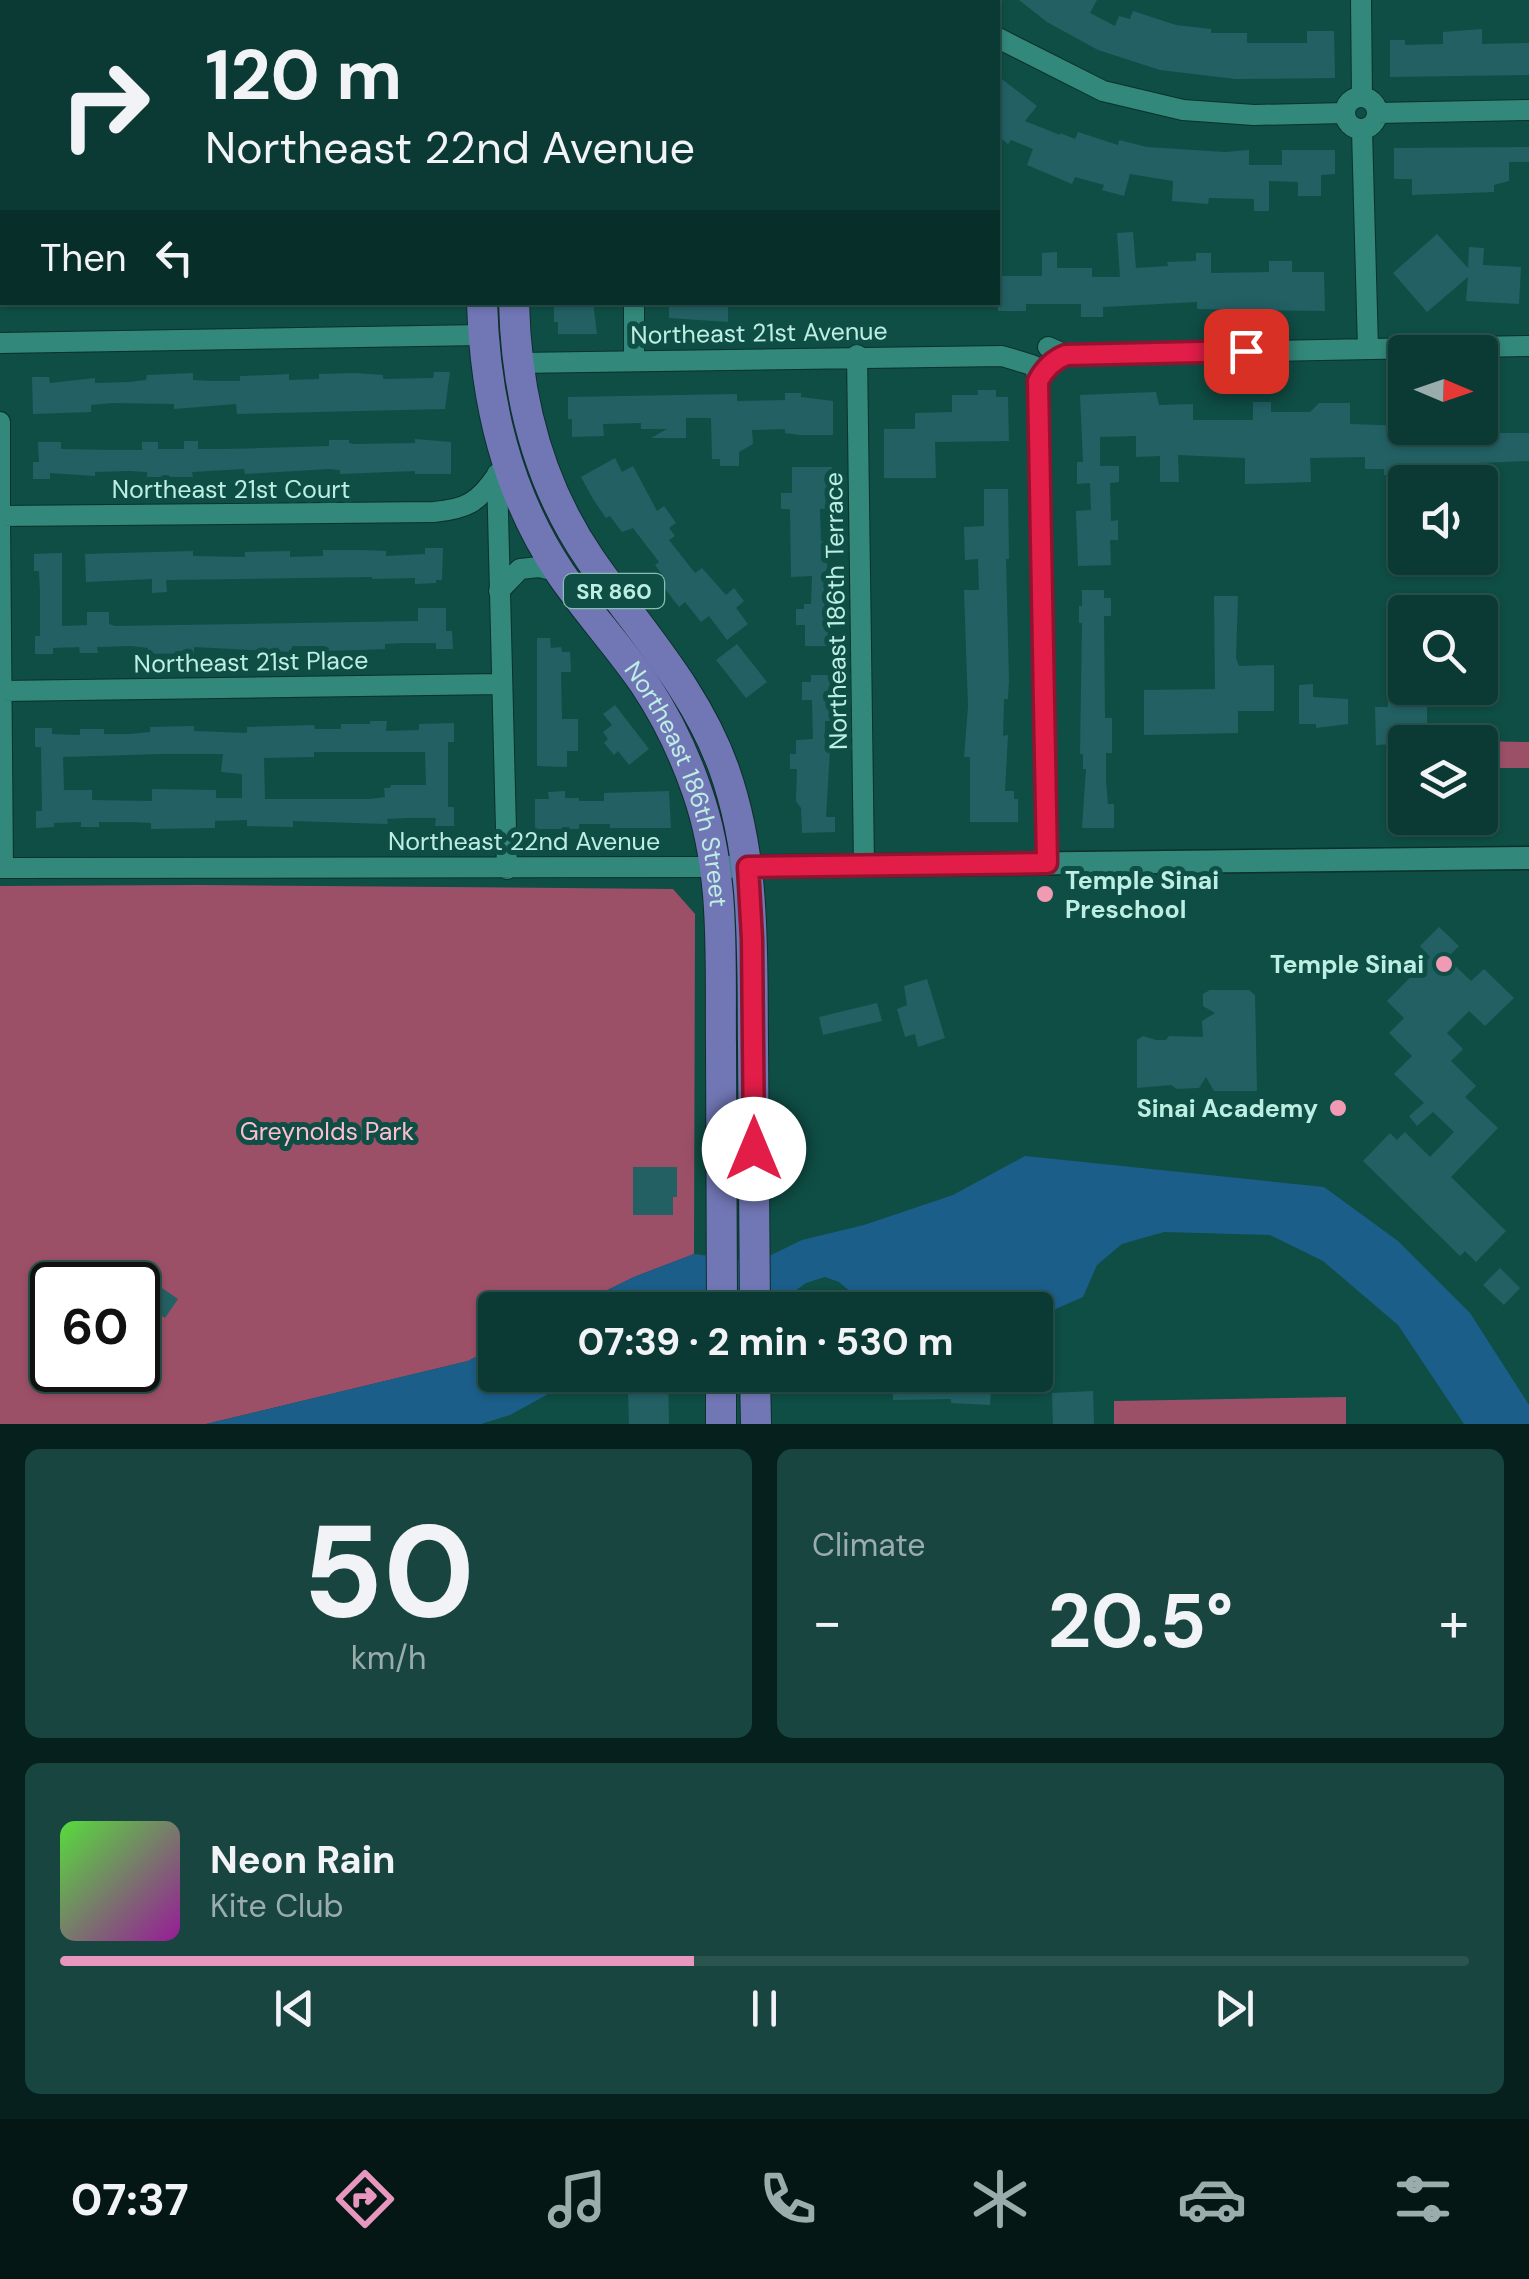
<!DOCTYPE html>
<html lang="en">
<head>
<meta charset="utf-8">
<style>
	:root { --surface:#0b3a34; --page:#194540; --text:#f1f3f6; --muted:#9aadac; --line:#2b544f; --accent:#e797bd }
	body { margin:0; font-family:"DM Sans",sans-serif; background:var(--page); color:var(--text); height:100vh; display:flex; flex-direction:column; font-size:38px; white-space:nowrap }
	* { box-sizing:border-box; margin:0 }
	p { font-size:32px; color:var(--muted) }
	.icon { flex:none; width:55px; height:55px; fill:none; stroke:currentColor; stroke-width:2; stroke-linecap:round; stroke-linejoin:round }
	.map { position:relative; height:1424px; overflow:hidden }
	.side { display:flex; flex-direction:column; gap:25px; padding:25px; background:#06201d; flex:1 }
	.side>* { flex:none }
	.hud { position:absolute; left:0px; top:0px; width:1000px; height:305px; box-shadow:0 2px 8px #0004,0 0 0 2px var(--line); background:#0b3a34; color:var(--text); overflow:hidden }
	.needle { width:65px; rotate:92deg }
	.buttons { position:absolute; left:1388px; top:335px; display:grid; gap:20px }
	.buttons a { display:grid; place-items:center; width:110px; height:110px; border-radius:10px; background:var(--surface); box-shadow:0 2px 8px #0004,0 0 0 2px var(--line); font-size:50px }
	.speed { position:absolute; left:30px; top:1262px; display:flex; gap:20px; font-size:50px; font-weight:700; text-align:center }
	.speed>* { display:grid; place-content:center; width:130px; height:130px; border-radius:50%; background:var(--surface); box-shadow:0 2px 8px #0004,0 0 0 2px var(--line); line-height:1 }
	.speed .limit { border:5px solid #111; border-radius:15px; background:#fff; color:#111 }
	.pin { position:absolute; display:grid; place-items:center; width:85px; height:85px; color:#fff; margin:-42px; border-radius:20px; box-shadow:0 5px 15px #0006 }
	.me { position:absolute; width:110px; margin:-55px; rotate:0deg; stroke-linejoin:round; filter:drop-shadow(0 0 8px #0008) }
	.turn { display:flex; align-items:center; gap:35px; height:210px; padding:0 40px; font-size:45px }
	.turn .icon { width:130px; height:130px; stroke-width:2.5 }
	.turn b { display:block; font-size:70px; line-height:85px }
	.then { display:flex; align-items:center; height:95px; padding:0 40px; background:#0003; gap:20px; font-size:38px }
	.big { font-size:75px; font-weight:700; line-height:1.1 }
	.side .card { flex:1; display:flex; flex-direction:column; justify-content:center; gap:15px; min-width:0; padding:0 35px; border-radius:15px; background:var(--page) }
	.side .dial { align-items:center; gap:0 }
	.dial b { font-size:130px; line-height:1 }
	.song { display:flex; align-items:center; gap:30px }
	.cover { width:120px; height:120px; border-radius:15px; background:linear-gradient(135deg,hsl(110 70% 55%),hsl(300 70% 35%)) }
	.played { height:10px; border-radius:5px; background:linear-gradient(90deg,var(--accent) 45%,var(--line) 45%) }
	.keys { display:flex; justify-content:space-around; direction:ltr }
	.heat { display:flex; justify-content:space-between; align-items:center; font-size:55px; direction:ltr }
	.side .tiles { flex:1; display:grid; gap:25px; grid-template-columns:1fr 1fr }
	.card:last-child { grid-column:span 2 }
	.trip { position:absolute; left:478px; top:1292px; width:575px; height:100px; border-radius:10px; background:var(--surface); box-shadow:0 2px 8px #0004,0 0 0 2px var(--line); font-weight:700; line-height:100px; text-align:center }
	.dock { display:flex; height:160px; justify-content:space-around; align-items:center; background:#041715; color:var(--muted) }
	.dock .icon { width:70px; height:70px }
	.dock .current { color:var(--accent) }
	.dock b { font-size:45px; color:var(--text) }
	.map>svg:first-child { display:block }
</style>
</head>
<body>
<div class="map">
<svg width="1529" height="1424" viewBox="0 0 1529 1424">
	<rect width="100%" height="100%" fill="#0f4e45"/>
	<!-- green -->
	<path fill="#9c5068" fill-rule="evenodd" d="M1472,741L1529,742V768H1480V742Z
		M200,885L673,889L695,914L694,1254L634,1277L567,1310H495V1347L468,1361L206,1424H0V886ZM52,1285H138V1370H52Z
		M1346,1397V1424H1114V1401Z"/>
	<!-- water -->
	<path fill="#1b5e89" d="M1025,1156L1324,1187L1398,1241L1470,1313L1529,1405V1424H1464L1398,1325L1323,1261L1270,1235L1164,1232L1122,1244L1097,1265L1083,1297L1035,1318V1310H872L839,1282L825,1277L806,1283L778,1303L739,1310H567L634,1277L694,1254L740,1260L771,1255L802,1240L864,1225L953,1195Z
		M495,1347V1375H583L510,1415L481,1424H206L468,1361Z"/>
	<!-- building -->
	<path fill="#226064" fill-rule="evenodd" d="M1019,0H1097L1090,13L1115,26L1119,16L1130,19L1133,11L1176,25L1211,29V33H1247V43H1307V31H1334L1335,78L1235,79L1160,70L1098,50L1047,22Z
		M1482,29V44L1529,43V75L1390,77V40H1405V45L1443,44V32Z
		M998,76L1037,106L1025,121L1060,135V133L1075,139L1078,132L1118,145L1119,140L1147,147L1225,152L1249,150V165H1282V150H1335V174L1321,175V196H1298V182L1269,181V211H1254V199L1209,198L1208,204L1172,201L1173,181L1130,174L1124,196L1102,190L1104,185L1075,177L1072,184L1027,165L1033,149L1011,140L1008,144L998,136Z
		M1529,147V162H1509V181L1494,185V192L1412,195V179H1394V148Z
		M1133,232L1136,268L1168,266L1167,262L1196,261V253H1211V273L1269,272V261H1292V272H1324L1325,311L1197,309V302L1103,307V317H1081V304H1026V311H998V276H1042V253L1057,252V268H1092V277H1120L1117,233Z
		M1437,234L1468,268L1469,247L1484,248L1483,265L1521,267L1519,304L1466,301L1468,277L1427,312L1393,273Z
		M554,302H593L597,334H558V322H554Z
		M669,302H728V322L669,318Z
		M434,372H450L445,409L237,414L236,404L174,409V404L113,403L91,405V412L33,414L32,377H49L50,383L95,378V383L129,382L146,380L147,375L193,373V380L211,381H240V376L272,375L289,374V380L319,379V374L356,373L383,375V379L433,378Z
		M978,390H996V397H1008L1009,441L935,442L936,478H884V429H915V413L952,412V395H978Z
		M1156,392L1159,405L1193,404V420H1253V402H1271V412H1310L1319,403H1350V424L1462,428V433H1529V461L1479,463L1480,469H1472V482H1442V479L1384,475V469H1365V457L1310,458L1311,482L1245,484V458L1178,455L1179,482H1160V456L1136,457V436L1100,437V466H1119V482L1110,483L1111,521L1118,520V540H1110L1111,565L1078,566L1076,511L1091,510L1090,483L1077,484V462H1083L1080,395Z
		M785,393H801V397L833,401V435H800L785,433V429L752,430L753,444L739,452V466H720V459H712L711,418H686V438H651L667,429H641V423L603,424L604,436L572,437V419H568V397L737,394V401L785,400Z
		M415,439L451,442V474H415V471L340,474V470L329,469L245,474L244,469L192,472L193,477H147V472L129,471L95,472V476L50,473V479H33V462H39L38,442H61V449L114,450H142V442H158V449H184V441H198V449H226L329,446V440H349V443L355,444L415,443Z
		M615,458L622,472L633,466L657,511L664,506L676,523L669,528L675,536L669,540L695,573L702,568L726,595L734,588L744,601L736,608L748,624L727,640L709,616L701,622L685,602L679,607L659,581L664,577L655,565L659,562L633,528L622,532L610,516L606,518L593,499L581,477Z
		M792,467H832V488H825L826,509H820L821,541H827L828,646H805V625H796V609H804V604H811L812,576L791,577L790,509H781V493H792Z
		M984,489H1008L1009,559H1006L1009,680L1008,699H1004L1003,736L1008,735L1005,791H1014V799H1018V822H970V757H964L968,707L964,590H979L978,559L965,560L964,527L984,526Z
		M425,548H443L442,580H436V583L415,584V578L372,579V577L166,580L167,592L152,593V579L86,582L85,554L193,551V556L245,557V552L290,551V557L323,556V550H360L386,551V556L425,554Z
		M62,553V626L87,625V612H109V624L115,626L418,621V608H446V631H452L453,649H436V643H404L385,644V649L360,650L324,651V646H292L291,652L194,647V653L148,654V648L131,646L97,647L98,653H80L79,647L53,648V654H35V636H40V593L39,571H34V554Z
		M1082,590H1104V598H1111V616H1104L1105,718H1112V753H1106V780L1108,804H1114V828H1082L1086,769H1083V754H1080L1082,623H1079V606H1082Z
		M1214,596H1238L1236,658L1239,666L1274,665V711H1238V733L1144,735V690L1215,689Z
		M537,638H550L551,648L561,647L562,652H570L571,672H561L562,719H578V751H567V767L537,766Z
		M737,644L767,682L746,698L716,660Z
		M811,675H835V721H825V750H830L826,817H835V832L802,833L801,808L796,801L797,769H790V754H796V740L813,739L812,700H802V682H811Z
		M1313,684V697L1348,699V724L1316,728V724H1299V685Z
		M1388,697H1427V742L1376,745L1375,707H1388Z
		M615,705L649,749L629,765L618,751L614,755L604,743L608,739L603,732L612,725L603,714Z
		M370,721H387L386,731L419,730V724L454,723V742H448V807H454V826H435L436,818H407L387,819L388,824L293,821V827L247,826V820L215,821V828L151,829V823L132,822H99V827H81V822L54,823V827L36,828V811H42L41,747H35V728H52V734L80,735V729H104V734H130L150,732V727L194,726V731L247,733V727L314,725L315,729H341V724H370ZM314,752H425L426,785H391L390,788H384L385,797L370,799H265L264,758L314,757ZM161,754H223L221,772L242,774V798H216V790L152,789V801L92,800V790H64L63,757Z
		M565,791V798H579V801H604V793L669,791L671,828H610V824H579V829H535V799H549L548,792Z
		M1439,927L1459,946L1447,958L1471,981L1484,969L1514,998L1485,1026L1469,1011L1447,1033L1463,1049L1451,1061L1476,1086L1465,1097L1498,1128L1451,1177L1506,1231L1476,1262L1465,1251L1460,1256L1363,1161L1390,1133L1397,1140L1405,1132L1430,1157L1454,1132L1433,1112L1417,1126L1409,1116L1424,1103L1394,1074L1412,1056L1389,1033L1404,1018L1387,1001L1430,957L1420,946Z
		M927,979L945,1038L918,1047L915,1034L905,1037L897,1009L907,1005L904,986Z
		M1210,990H1249L1255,995L1257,1091H1214L1206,1077L1199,1088L1177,1089L1171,1085L1137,1088V1040L1143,1036L1156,1040H1166L1169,1036L1203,1037L1202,1021L1215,1013L1203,1006V994Z
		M877,1003L882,1021L823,1035L819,1017Z
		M633,1167H677V1197H673V1215H633Z
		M1500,1268L1520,1288L1504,1305L1483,1285Z
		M159,1286L178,1299L165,1318L146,1305Z
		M653,1375H668L669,1424H629L628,1390H640L639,1380H653Z
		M836,1375H934L968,1379L969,1375H982V1379H987L986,1389H991L990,1405L951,1403V1399L893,1400V1387L837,1388Z
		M1093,1391L1094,1424H1053L1052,1393Z"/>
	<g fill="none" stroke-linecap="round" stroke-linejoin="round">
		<!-- minor casing -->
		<g stroke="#0c302b" stroke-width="22">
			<path id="minor" d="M631,0V2
				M963,0L966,2
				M1361,0L1362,97
				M998,38L1103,91L1183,110L1254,115L1345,113
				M1345 113a16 16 0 1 1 32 0a16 16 0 1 1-32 0Z
				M1377,113L1529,110
				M1362,130L1368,349
				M0,169H2
				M634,302V361
				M0,343L483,335
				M1048,347L1066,355L1529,346
				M857,355L864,866
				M517,363L1002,356L1032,365
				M1034,366L1039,381L1047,863
				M0,422V515
				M497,474L507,869
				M0,516L434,512C466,509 478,503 497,475
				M0,517L3,868
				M499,591L520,569L539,567L560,572
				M2,691L500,684
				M0,868L716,867"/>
		</g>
		<!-- tertiary casing -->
		<g stroke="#0c302b" stroke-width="25">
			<path id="tertiary" d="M716,867L1529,858"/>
		</g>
		<!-- primary casing -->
		<g stroke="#0c302b" stroke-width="32">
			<g id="primary">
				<path d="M478,0V2"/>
				<path d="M510,0V2"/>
				<path id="s1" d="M482,302C485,400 506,492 561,574C587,612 618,645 644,683C666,716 684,753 697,791C726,873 720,959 721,1045C721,1134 722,1222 722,1310"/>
				<path d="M514,302C516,394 538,483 590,559C638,629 695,688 724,769C756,859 752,951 753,1045C754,1134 754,1222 755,1310"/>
				<path d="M755,1375L756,1424"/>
				<path d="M721,1424V1375"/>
			</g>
		</g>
		<!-- minor -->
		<use href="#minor" stroke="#32887a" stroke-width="20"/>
		<!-- tertiary -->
		<use href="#tertiary" stroke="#32887a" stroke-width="22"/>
		<!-- primary -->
		<use href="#primary" stroke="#7177b5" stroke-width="30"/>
	</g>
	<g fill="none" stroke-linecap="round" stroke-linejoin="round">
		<!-- route casing -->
		<g stroke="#92132f" stroke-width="25">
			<path id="route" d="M754,1149L752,939L748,867L1047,863L1038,381C1045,368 1053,360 1066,355L1246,351"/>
		</g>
		<!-- route -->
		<use href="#route" stroke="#e11d48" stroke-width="18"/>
	</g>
	<!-- markers -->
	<g fill="#f19ab3" stroke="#0f4e45" stroke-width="4">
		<circle cx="1045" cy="894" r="10"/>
		<circle cx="1444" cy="964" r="10"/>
		<circle cx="1338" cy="1108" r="10"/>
	</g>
	<g text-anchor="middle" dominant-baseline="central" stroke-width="10" stroke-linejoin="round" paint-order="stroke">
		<!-- shield labels -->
		<rect fill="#0f4e45" stroke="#89beb4" stroke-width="2.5" x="564" y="574" width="100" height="34" rx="8"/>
		<g font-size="22" font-weight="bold" fill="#bdeee4">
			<text x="614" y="591">SR 860</text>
		</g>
		<!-- street labels -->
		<g font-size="25" fill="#bdeee4" stroke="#0f4e45">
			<text transform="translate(759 333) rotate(-1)">Northeast 21st Avenue</text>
			<text x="231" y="489">Northeast 21st Court</text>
			<text transform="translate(836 611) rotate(-91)">Northeast 186th Terrace</text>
			<text transform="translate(251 662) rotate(-1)">Northeast 21st Place</text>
			<text stroke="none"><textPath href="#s1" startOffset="532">Northeast 186th Street</textPath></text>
			<text x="524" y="841">Northeast 22nd Avenue</text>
		</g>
		<!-- poi labels -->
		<g font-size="25" font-weight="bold" fill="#bdeee4" stroke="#0f4e45" text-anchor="end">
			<text x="1065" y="880" text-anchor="start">Temple Sinai<tspan x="1065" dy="29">Preschool</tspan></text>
			<text x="1424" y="964">Temple Sinai</text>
			<text x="1318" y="1108">Sinai Academy</text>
		</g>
		<!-- park labels -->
		<g font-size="25" fill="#fdbecf" stroke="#0f4e45">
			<text x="327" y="1131">Greynolds Park</text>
		</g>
	</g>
</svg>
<div class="buttons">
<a><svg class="needle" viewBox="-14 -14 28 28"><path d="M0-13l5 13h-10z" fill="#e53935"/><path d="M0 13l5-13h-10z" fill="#9aadac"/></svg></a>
<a><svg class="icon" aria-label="sound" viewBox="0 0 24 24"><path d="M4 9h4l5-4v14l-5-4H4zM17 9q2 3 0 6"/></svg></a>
<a><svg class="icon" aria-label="search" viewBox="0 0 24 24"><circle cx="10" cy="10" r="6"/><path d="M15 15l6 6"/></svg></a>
<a><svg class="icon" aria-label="layers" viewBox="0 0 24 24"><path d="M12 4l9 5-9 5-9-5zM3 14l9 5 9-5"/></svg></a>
</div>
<div class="speed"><div class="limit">60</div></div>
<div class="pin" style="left:1246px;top:351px;background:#d93025"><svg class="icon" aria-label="arrive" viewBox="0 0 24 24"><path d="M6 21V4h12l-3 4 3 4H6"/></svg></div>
<svg class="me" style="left:754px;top:1149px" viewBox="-20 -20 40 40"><circle r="19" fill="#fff"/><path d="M0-13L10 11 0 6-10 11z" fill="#e11d48"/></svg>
<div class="trip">07:39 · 2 min · 530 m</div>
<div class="hud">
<div class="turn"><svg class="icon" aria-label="right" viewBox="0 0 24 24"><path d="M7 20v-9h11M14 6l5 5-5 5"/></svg><div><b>120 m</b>Northeast 22nd Avenue</div></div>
<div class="then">Then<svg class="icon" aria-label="left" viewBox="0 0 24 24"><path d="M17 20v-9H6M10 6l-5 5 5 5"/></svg></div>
</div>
</div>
<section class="side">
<div class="tiles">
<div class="card dial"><b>50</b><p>km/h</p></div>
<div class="card"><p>Climate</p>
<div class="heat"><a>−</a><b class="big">20.5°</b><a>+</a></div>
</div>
<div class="card">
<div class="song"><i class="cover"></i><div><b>Neon Rain</b><p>Kite Club</p></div></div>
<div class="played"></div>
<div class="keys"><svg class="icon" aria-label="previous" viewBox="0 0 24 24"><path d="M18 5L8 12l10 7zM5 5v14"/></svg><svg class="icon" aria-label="pause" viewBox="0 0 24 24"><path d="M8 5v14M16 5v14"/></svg><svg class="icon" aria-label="next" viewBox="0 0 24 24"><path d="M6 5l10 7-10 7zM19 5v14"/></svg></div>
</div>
</div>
</section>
<nav class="dock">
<b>07:37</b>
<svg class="icon current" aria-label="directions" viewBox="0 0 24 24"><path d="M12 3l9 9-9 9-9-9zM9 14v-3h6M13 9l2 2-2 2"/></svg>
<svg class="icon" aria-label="music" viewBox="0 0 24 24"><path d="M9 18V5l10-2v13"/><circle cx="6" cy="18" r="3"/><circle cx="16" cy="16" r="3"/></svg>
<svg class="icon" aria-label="phone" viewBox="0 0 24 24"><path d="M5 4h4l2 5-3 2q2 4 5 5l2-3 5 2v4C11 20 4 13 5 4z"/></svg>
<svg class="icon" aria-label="climate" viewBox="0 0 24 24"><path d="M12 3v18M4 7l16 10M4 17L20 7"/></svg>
<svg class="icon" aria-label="car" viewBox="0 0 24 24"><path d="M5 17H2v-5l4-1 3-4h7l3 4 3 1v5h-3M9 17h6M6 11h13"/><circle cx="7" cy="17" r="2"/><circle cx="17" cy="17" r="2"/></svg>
<svg class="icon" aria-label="filters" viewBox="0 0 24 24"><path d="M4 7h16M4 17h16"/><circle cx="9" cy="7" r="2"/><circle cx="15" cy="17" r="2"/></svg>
</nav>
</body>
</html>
